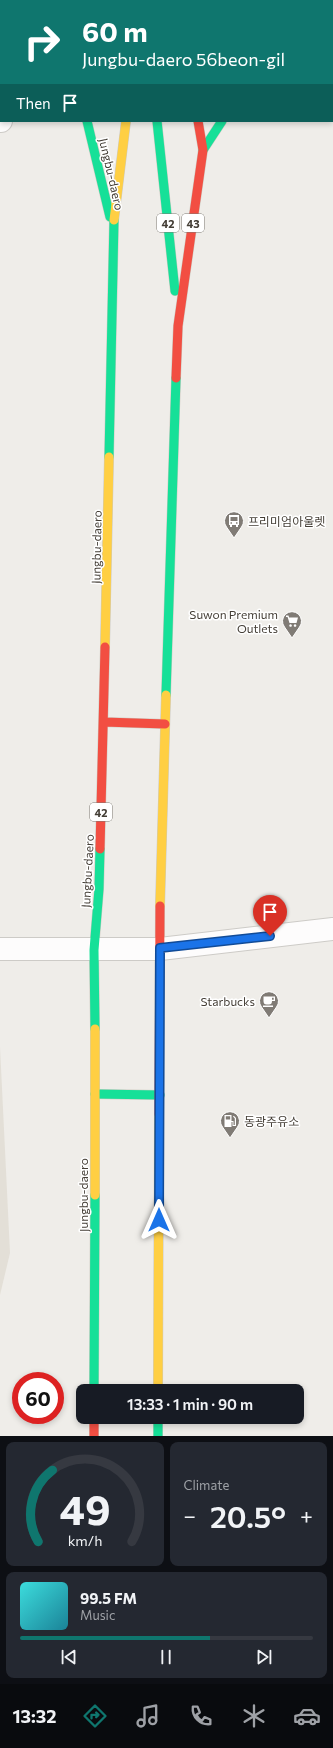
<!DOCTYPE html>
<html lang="en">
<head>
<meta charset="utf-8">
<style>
	:root { --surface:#171b24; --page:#242831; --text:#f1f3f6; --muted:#9ea1a6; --line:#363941; --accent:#0f766e }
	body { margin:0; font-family:Commissioner,"Noto Sans KR",sans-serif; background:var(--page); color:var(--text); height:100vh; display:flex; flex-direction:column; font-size:15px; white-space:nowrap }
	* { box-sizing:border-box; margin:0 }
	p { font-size:13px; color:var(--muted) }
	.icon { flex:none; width:22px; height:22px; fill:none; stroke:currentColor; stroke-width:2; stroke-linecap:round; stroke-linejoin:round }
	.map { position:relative; height:1436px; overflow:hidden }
	.sheet { display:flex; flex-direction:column; gap:6px; padding:6px; background:#0d0f14; flex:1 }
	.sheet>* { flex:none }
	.guide { position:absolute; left:0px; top:0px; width:333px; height:122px; box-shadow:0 2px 6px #0003; background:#0f766e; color:#fff; overflow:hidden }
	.speed { position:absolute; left:12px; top:1372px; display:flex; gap:8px; font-size:20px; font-weight:700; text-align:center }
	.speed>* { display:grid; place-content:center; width:52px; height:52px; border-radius:50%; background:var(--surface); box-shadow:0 2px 6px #0003; line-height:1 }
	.speed .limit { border:6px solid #d22; background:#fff; color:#111 }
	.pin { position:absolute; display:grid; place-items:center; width:34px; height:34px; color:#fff; margin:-41px -17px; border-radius:50% 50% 50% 0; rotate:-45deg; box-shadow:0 0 4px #0007 }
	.pin .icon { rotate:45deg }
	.me { position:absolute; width:44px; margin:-22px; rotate:0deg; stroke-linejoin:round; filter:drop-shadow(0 0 3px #0008) }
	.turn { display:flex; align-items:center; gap:14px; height:84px; padding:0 16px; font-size:18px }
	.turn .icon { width:52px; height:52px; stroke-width:2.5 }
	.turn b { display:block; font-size:28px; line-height:34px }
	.then { display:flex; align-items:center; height:38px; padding:0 16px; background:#0003; gap:8px; font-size:15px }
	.big { font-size:30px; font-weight:600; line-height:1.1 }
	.sheet .card { flex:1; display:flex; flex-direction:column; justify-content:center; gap:6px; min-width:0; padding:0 14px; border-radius:8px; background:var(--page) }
	.sheet .dial { align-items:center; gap:0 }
	.dial svg { height:104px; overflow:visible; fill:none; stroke:var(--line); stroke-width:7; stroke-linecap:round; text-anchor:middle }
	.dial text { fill:var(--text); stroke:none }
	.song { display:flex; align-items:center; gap:12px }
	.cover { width:48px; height:48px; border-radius:6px; background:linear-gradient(135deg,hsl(180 70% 55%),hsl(190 70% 35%)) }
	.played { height:4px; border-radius:2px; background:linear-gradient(90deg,var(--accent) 65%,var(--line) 65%) }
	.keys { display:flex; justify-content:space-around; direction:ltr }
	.heat { display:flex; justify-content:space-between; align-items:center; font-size:22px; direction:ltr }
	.sheet .tiles { flex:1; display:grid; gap:6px; grid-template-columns:1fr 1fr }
	.card:last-child { grid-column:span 2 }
	.trip { position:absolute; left:76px; top:1384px; width:228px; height:40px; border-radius:8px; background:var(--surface); box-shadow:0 2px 6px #0003; font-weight:600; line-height:40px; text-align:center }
	.tab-bar { display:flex; height:64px; justify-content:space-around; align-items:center; background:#090b0e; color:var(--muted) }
	.tab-bar .icon { width:28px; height:28px }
	.tab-bar .active { color:var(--accent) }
	.tab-bar b { font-size:18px; color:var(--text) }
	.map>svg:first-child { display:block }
</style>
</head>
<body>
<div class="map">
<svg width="333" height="1436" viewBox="0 0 333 1436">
	<rect width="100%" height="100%" fill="#efede9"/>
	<!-- residential -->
	<path fill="#e3dfd7" d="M0,1047L10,1253L0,1295Z"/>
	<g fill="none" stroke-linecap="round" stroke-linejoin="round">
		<!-- street casing -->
		<g stroke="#cdcbc7" stroke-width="24">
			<path id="street" d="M0,121H1
				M0,949H160L333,929"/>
		</g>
		<!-- fast casing -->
		<g stroke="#cdcac1" stroke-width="10">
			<path id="fast" d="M49,0L50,1
				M181,0V1
				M332,17H333
				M87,121L110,217
				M157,121L175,291
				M203,150L222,121
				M109,457L114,220
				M166,695L176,378
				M95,1029L94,950L99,889L100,849
				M95,1094L160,1095
				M94,1391L95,1195
				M158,1417V1436"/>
		</g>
		<!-- slow casing -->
		<g stroke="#cdcac1" stroke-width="10">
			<path id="slow" d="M110,0V1
				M145,0V1
				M249,0L250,1
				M114,220L126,121
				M105,647L109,457
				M160,906L166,695
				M95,1029V1195
				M158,1391L159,1114"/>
		</g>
		<!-- jam casing -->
		<g stroke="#cdcac1" stroke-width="10">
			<path id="jam" d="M176,378L178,326L203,150L198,121
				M104,722L165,724
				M100,849L105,647
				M159,1114L160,906
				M94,1417V1436"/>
		</g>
		<!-- street -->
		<use href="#street" stroke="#fdfcfc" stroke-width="22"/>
		<!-- fast -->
		<use href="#fast" stroke="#16e098" stroke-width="9"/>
		<!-- slow -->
		<use href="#slow" stroke="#ffcf43" stroke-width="9"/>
		<!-- jam -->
		<use href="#jam" stroke="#f24e42" stroke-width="9"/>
	</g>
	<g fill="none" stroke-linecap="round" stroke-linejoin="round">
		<!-- route casing -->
		<g stroke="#114b97" stroke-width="10">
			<path id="route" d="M159,1220L160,948L270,936"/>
		</g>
		<!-- route -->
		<use href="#route" stroke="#1a73e8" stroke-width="7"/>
	</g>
	<!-- icons -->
	<defs>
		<g id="bus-pin" transform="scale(1)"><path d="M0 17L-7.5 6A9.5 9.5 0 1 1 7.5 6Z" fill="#807b75" stroke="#fff"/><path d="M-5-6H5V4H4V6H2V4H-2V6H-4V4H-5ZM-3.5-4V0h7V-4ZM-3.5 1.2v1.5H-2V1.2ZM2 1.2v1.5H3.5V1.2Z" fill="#fff"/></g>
		<g id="supermarket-pin" transform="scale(1)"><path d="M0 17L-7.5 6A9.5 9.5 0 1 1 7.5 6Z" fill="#807b75" stroke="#fff"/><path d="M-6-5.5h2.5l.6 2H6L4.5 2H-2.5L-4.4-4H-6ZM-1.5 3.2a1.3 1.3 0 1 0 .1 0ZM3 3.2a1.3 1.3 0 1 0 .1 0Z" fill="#fff"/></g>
		<g id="cafe-pin" transform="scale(1)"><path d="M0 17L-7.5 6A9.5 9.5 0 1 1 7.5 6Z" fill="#807b75" stroke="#fff"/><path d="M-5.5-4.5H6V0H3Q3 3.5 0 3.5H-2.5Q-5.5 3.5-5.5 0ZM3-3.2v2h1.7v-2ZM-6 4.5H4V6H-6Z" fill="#fff"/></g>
		<g id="fuel-pin" transform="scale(1)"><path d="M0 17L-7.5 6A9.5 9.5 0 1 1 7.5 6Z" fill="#807b75" stroke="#fff"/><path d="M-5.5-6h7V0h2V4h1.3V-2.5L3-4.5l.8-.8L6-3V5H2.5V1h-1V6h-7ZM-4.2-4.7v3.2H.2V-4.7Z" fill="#fff"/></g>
	</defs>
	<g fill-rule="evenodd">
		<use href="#bus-pin" x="234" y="521"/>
		<use href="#supermarket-pin" x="292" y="621"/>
		<use href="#cafe-pin" x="269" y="1001"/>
		<use href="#fuel-pin" x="230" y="1121"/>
	</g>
	<g text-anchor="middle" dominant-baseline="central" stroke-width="3" stroke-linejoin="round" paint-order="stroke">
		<!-- shield labels -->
		<g fill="#fff" stroke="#7c7872" stroke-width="1">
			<rect x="157" y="214" width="22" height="18" rx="3"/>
			<rect x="182" y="214" width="22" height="18" rx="3"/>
			<rect x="90" y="803" width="22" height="18" rx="3"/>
		</g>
		<g font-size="11" font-weight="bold" fill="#443e36">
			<text x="168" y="223">42</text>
			<text x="193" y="223">43</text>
			<text x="101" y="812">42</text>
		</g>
		<!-- street labels -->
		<g font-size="12" fill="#443e36" stroke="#fff">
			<text transform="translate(112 174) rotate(77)">Jungbu-daero</text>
			<text transform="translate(96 547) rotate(-89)">Jungbu-daero</text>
			<text transform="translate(87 871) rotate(-87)">Jungbu-daero</text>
			<text transform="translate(83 1195) rotate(-90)">Jungbu-daero</text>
		</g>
		<!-- poi labels -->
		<g font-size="12" fill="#443e36" stroke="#fff" text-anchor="start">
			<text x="248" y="521">프리미엄아울렛</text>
			<text x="278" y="614" text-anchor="end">Suwon Premium<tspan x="278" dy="14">Outlets</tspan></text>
			<text x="255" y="1001" text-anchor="end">Starbucks</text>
			<text x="244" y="1121">동광주유소</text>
		</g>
	</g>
</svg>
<div class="speed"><div class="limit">60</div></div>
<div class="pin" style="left:270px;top:936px;background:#d93025"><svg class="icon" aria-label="arrive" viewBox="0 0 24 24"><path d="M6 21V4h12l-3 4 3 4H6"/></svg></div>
<svg class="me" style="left:159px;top:1220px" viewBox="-20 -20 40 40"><path d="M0-17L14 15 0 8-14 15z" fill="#1a73e8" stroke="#fff" stroke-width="4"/></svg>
<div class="trip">13:33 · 1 min · 90 m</div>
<div class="guide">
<div class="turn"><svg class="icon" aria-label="right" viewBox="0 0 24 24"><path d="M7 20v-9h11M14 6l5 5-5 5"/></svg><div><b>60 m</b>Jungbu-daero 56beon-gil</div></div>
<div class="then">Then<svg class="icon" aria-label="arrive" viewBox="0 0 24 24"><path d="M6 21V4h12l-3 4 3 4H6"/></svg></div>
</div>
</div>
<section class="sheet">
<div class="tiles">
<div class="card dial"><svg viewBox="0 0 100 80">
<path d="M14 69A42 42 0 1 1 86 69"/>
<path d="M14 69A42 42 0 0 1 25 14" stroke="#0f766e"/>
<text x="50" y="56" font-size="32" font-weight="700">49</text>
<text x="50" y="72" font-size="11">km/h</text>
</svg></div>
<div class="card"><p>Climate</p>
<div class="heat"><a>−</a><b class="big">20.5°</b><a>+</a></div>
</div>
<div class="card">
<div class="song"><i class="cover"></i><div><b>99.5 FM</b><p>Music</p></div></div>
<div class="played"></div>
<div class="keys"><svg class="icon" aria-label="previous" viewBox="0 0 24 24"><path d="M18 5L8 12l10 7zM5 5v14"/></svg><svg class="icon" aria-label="pause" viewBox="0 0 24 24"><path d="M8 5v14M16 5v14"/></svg><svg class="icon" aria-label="next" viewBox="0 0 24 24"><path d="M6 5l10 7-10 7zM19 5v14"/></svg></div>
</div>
</div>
</section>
<nav class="tab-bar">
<b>13:32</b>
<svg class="icon active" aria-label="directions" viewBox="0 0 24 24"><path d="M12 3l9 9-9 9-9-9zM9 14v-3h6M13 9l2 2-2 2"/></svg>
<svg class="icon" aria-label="music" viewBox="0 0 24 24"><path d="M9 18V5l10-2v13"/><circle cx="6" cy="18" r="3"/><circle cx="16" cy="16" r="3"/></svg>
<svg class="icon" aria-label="phone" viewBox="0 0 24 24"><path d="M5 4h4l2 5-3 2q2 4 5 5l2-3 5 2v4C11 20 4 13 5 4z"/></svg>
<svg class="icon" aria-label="climate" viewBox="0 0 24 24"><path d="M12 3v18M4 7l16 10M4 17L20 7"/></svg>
<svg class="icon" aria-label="car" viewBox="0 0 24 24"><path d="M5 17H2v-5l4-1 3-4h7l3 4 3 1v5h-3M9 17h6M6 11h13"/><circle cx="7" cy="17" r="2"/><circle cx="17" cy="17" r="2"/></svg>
</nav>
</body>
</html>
